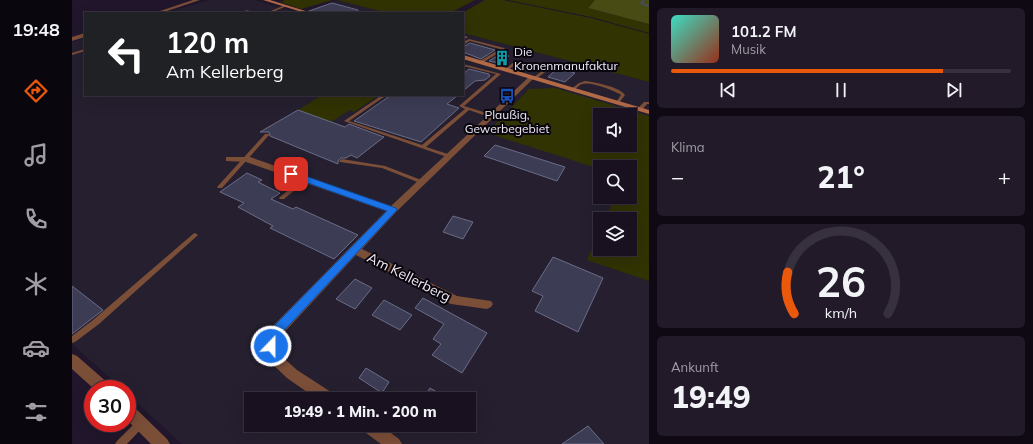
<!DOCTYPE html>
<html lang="de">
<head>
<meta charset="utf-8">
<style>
	:root { --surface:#191020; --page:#221929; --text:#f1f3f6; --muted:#9f9da5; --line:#37303e; --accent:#ea580c }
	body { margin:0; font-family:Mulish,sans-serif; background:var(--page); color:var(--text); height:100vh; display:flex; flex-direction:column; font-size:15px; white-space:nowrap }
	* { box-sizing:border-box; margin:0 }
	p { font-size:13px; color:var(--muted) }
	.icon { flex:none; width:22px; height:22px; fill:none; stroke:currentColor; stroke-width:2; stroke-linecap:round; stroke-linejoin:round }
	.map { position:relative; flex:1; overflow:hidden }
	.sheet { display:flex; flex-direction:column; gap:8px; padding:8px; background:#0e0912; width:384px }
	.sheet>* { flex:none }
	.banner { position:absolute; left:12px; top:12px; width:380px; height:84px; border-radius:0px; box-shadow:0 4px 16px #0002,0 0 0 1px var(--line); background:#202124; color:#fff; overflow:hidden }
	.fabs { position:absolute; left:521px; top:108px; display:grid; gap:8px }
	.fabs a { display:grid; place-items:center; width:44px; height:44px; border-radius:0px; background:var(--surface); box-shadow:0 4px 16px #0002,0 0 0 1px var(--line); font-size:20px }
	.speed { position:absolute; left:12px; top:380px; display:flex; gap:8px; font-size:20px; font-weight:700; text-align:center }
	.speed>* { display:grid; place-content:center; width:52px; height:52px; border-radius:50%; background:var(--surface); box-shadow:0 4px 16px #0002,0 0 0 1px var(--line); line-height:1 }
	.speed .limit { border:6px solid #d22; background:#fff; color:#111 }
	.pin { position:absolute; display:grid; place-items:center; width:34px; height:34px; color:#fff; margin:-17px; border-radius:8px; box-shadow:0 2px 6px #0006 }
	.me { position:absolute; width:44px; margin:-22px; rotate:22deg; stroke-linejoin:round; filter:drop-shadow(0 0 3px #0008) }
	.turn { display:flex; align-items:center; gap:14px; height:84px; padding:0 16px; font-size:18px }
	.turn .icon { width:52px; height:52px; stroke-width:2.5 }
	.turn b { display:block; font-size:28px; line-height:34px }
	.big { font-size:30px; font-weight:800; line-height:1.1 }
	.sheet .card { flex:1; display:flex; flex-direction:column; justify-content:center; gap:6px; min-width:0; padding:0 14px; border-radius:6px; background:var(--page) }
	.sheet .dial { align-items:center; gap:0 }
	.dial svg { height:104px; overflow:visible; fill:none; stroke:var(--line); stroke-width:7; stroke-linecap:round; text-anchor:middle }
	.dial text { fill:var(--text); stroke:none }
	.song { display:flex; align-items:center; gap:12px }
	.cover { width:48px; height:48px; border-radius:6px; background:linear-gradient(135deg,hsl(170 70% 55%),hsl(10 70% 35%)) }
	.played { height:4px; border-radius:2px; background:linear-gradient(90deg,var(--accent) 80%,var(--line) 80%) }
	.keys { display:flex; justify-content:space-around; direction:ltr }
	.heat { display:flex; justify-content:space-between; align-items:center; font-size:22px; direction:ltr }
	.trip { position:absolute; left:172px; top:392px; width:232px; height:40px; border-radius:0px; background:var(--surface); box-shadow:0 4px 16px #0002,0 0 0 1px var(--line); font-weight:800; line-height:40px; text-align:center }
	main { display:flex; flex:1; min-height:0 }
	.tab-bar { display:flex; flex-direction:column; width:72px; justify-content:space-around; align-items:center; background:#0a060d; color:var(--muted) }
	.tab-bar .icon { width:28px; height:28px }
	.tab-bar .selected { color:var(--accent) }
	.tab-bar b { font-size:18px; color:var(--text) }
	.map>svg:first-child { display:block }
</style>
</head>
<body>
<main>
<nav class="tab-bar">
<b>19:48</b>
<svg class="icon selected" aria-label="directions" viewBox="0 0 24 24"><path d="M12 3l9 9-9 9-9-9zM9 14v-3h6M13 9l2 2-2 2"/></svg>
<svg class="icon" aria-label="music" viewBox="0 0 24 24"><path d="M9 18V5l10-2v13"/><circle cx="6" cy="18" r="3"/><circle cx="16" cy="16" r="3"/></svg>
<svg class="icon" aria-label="phone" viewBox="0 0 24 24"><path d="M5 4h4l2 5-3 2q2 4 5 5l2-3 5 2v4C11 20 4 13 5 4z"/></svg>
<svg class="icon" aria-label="climate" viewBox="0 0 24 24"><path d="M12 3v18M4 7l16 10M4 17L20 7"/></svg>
<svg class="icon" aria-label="car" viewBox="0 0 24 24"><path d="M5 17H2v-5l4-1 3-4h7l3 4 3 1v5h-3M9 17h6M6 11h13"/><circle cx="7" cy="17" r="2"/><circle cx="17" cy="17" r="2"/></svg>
<svg class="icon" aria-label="filters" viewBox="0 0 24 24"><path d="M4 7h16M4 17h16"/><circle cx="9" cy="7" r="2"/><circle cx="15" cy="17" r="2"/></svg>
</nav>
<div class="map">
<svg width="577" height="444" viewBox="0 0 577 444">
	<rect width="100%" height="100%" fill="#21162b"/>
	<!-- industrial -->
	<path fill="#251f2f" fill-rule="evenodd" d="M137,0H182L228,13L265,0L315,13H94Z
		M391,33L577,82V444H110L55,394V389H50L0,344V42L13,38V95H391ZM528,115H558V145H528ZM528,167H558V197H528ZM528,219H558V249H528ZM179,399H397V425H179Z"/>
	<!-- green -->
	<path fill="#313303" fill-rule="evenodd" d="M213,0H261L229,9L208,2Z
		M265,0H403L378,13H315Z
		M413,0H431L519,18L577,34V82L391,33L390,13Z
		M436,0H523L516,8L577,24V33L519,17Z
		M483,88L577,116V281L515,260L528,230V249H558V219H533L543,197H558V167H528V169L415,133L457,89ZM528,115H558V145H528Z
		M250,95H307L282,112L278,110L259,122L226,110Z"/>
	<!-- forest -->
	<path fill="#484b13" d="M523,0H577V24L516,8Z"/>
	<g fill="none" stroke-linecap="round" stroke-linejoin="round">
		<!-- stream -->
		<path stroke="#484c58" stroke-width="2" d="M572,0L569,3L577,6"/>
	</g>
	<!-- building -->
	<path fill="#3c3c55" stroke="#6b6c87" d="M260,3L286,10V13H241L237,11Z
		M398,43L423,50L409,59L391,52V47Z
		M428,54L437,56L426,63L417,61Z
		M486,68L503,73L493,82L476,77Z
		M397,69L417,74L418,76L413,80L403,81L391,91V74Z
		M319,95H386L375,104L387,108L349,142L282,121Z
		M226,110L273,127L277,124L312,137L285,158L279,155L274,158H269L266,161V164L198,136L197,132H188Z
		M423,145L493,167L485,181L412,156Z
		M175,173L190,180L186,182L208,193L199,199L221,209L224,207L286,235L262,259L198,228L201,226L166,207L172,203L148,192Z
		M381,216L401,222L391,239L371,232Z
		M481,257L531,278L506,332L463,311L471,296L460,291Z
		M283,279L300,288L283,309L264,299Z
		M0,286L31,310L0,334Z
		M351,298L415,333L390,373L360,355L369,344L361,339L372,324L343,308Z
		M312,300L340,315L328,330L300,315Z
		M294,368L317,382L310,393L287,378Z
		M358,388L377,399H351Z
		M516,426L532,444H490Z"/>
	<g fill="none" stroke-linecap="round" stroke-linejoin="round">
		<!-- lane -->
		<path fill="#7b4e38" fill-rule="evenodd" d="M213,5L215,6L198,13H194Z
			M174,10L182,12V13L173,12Z
			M391,35L396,37L391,40Z
			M397,39L432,48L433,49L410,63H408V61L428,49L398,41L391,45V42Z
			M13,49V51L0,55V53Z
			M442,62L445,63L435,71H433V69Z
			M391,64L429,74L392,106L421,115V117H417L397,110L354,147L379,155V157H375L272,121L310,95H315L277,121L350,145L393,109L387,106L424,74L391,66Z
			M478,65L481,66L464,79H462V77Z
			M513,81C522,82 548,87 553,95L547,103H546L544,102L549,95L548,94C540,90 519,81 510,84C507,85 505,88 502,90L499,89L507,83Z
			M572,102H577V104H575L570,110H566V108Z
			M193,134H197V135L150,188H146L145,187L146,186Z
			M270,159L313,166L352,181L353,182L350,184L348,183L310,168L268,162L267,161Z
			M233,177L236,179L235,180L212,199H208L207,198L208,197L231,178Z
			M123,233L126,235L125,236L27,324L3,342L0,343V336L21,320L121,234Z
			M69,419L72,420L73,423L72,426L55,444H43L45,441L66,420Z"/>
		<!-- street -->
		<path fill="#7b4e38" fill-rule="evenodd" d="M121,0H128L89,13H82Z
			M13,33V37L0,41V37Z
			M458,76L463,77L324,212L290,249L385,296L419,301L421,304L419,307L415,309L379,304L284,255L206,339V353L225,370L262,394L264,399H245L215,378L195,359C192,352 191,340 194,333L314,211L174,162L154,161V157H178L319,206Z
			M0,354L5,356L37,384L39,389H22L0,369Z
			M55,403L60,405L95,439L98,444H79L55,420Z
			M288,425H308L327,439L330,444H309L290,430Z"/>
		<!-- secondary -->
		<path fill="#b26946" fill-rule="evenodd" d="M191,0H198L240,13H233Z
			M391,55L577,110V114L391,59Z"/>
	</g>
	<!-- route -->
	<path fill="#1a73e8" stroke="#114b97" d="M219,171L324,208L325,210L205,338L204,349L199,351L195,349L193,337L195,333L315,211L216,176L215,174Z"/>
	<!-- icons -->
	<defs>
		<g id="building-bare" transform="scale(1.2)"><path d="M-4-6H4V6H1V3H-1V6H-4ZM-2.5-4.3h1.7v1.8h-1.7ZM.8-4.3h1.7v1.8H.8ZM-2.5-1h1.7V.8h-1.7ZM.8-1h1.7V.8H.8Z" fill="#0f9aa8" stroke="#08050c" stroke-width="2.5" paint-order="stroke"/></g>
		<g id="bus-bare" transform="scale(1.2)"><path d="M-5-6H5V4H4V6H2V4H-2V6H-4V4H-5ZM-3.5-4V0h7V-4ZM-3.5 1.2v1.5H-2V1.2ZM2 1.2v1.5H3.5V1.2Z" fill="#1a4fb4" stroke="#08050c" stroke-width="2.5" paint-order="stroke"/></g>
	</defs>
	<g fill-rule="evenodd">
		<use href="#building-bare" x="430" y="58"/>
		<use href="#bus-bare" x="435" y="96"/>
	</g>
	<g text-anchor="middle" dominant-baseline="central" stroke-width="4" stroke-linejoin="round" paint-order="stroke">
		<!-- far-poi labels -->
		<g font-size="12" fill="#f0e9f8" stroke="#08050c" text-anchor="start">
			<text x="442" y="51">Die<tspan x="442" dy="14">Kronenmanufaktur</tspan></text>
			<text x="435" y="114" text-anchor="middle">Plaußig,<tspan x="435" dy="14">Gewerbegebiet</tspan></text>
		</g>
		<!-- street labels -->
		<g font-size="14" fill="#f0e9f8" stroke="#08050c">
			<text transform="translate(337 277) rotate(27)">Am Kellerberg</text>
		</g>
	</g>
</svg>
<div class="fabs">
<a><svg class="icon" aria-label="sound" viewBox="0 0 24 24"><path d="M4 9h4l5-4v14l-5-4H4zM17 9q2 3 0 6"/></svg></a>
<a><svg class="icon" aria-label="search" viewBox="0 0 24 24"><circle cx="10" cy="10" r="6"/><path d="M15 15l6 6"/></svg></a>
<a><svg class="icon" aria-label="layers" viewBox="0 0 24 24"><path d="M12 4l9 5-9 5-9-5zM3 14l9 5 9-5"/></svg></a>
</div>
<div class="speed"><div class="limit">30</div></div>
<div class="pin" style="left:219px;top:174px;background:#d93025"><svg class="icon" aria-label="arrive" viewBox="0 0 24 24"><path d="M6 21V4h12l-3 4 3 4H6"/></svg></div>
<svg class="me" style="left:199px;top:346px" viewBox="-20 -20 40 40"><circle r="17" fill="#1a73e8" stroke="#fff" stroke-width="3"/><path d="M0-11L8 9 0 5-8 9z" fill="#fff"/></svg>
<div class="trip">19:49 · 1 Min. · 200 m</div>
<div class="banner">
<div class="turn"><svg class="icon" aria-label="left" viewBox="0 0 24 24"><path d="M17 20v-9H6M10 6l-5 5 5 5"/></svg><div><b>120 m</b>Am Kellerberg</div></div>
</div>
</div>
<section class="sheet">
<div class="card">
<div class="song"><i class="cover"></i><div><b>101.2 FM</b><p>Musik</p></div></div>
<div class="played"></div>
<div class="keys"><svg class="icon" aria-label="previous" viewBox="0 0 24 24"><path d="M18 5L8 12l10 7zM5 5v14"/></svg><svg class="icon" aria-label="pause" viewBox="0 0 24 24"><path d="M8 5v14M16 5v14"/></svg><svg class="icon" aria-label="next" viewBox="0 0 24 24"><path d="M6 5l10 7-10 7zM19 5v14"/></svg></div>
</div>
<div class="card"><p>Klima</p>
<div class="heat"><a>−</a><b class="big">21°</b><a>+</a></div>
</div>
<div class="card dial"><svg viewBox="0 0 100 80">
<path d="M14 69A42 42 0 1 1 86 69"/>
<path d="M14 69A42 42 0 0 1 9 37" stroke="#ea580c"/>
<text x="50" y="56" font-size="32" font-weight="700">26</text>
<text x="50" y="72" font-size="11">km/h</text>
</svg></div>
<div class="card"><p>Ankunft</p><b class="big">19:49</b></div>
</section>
</main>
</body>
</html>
